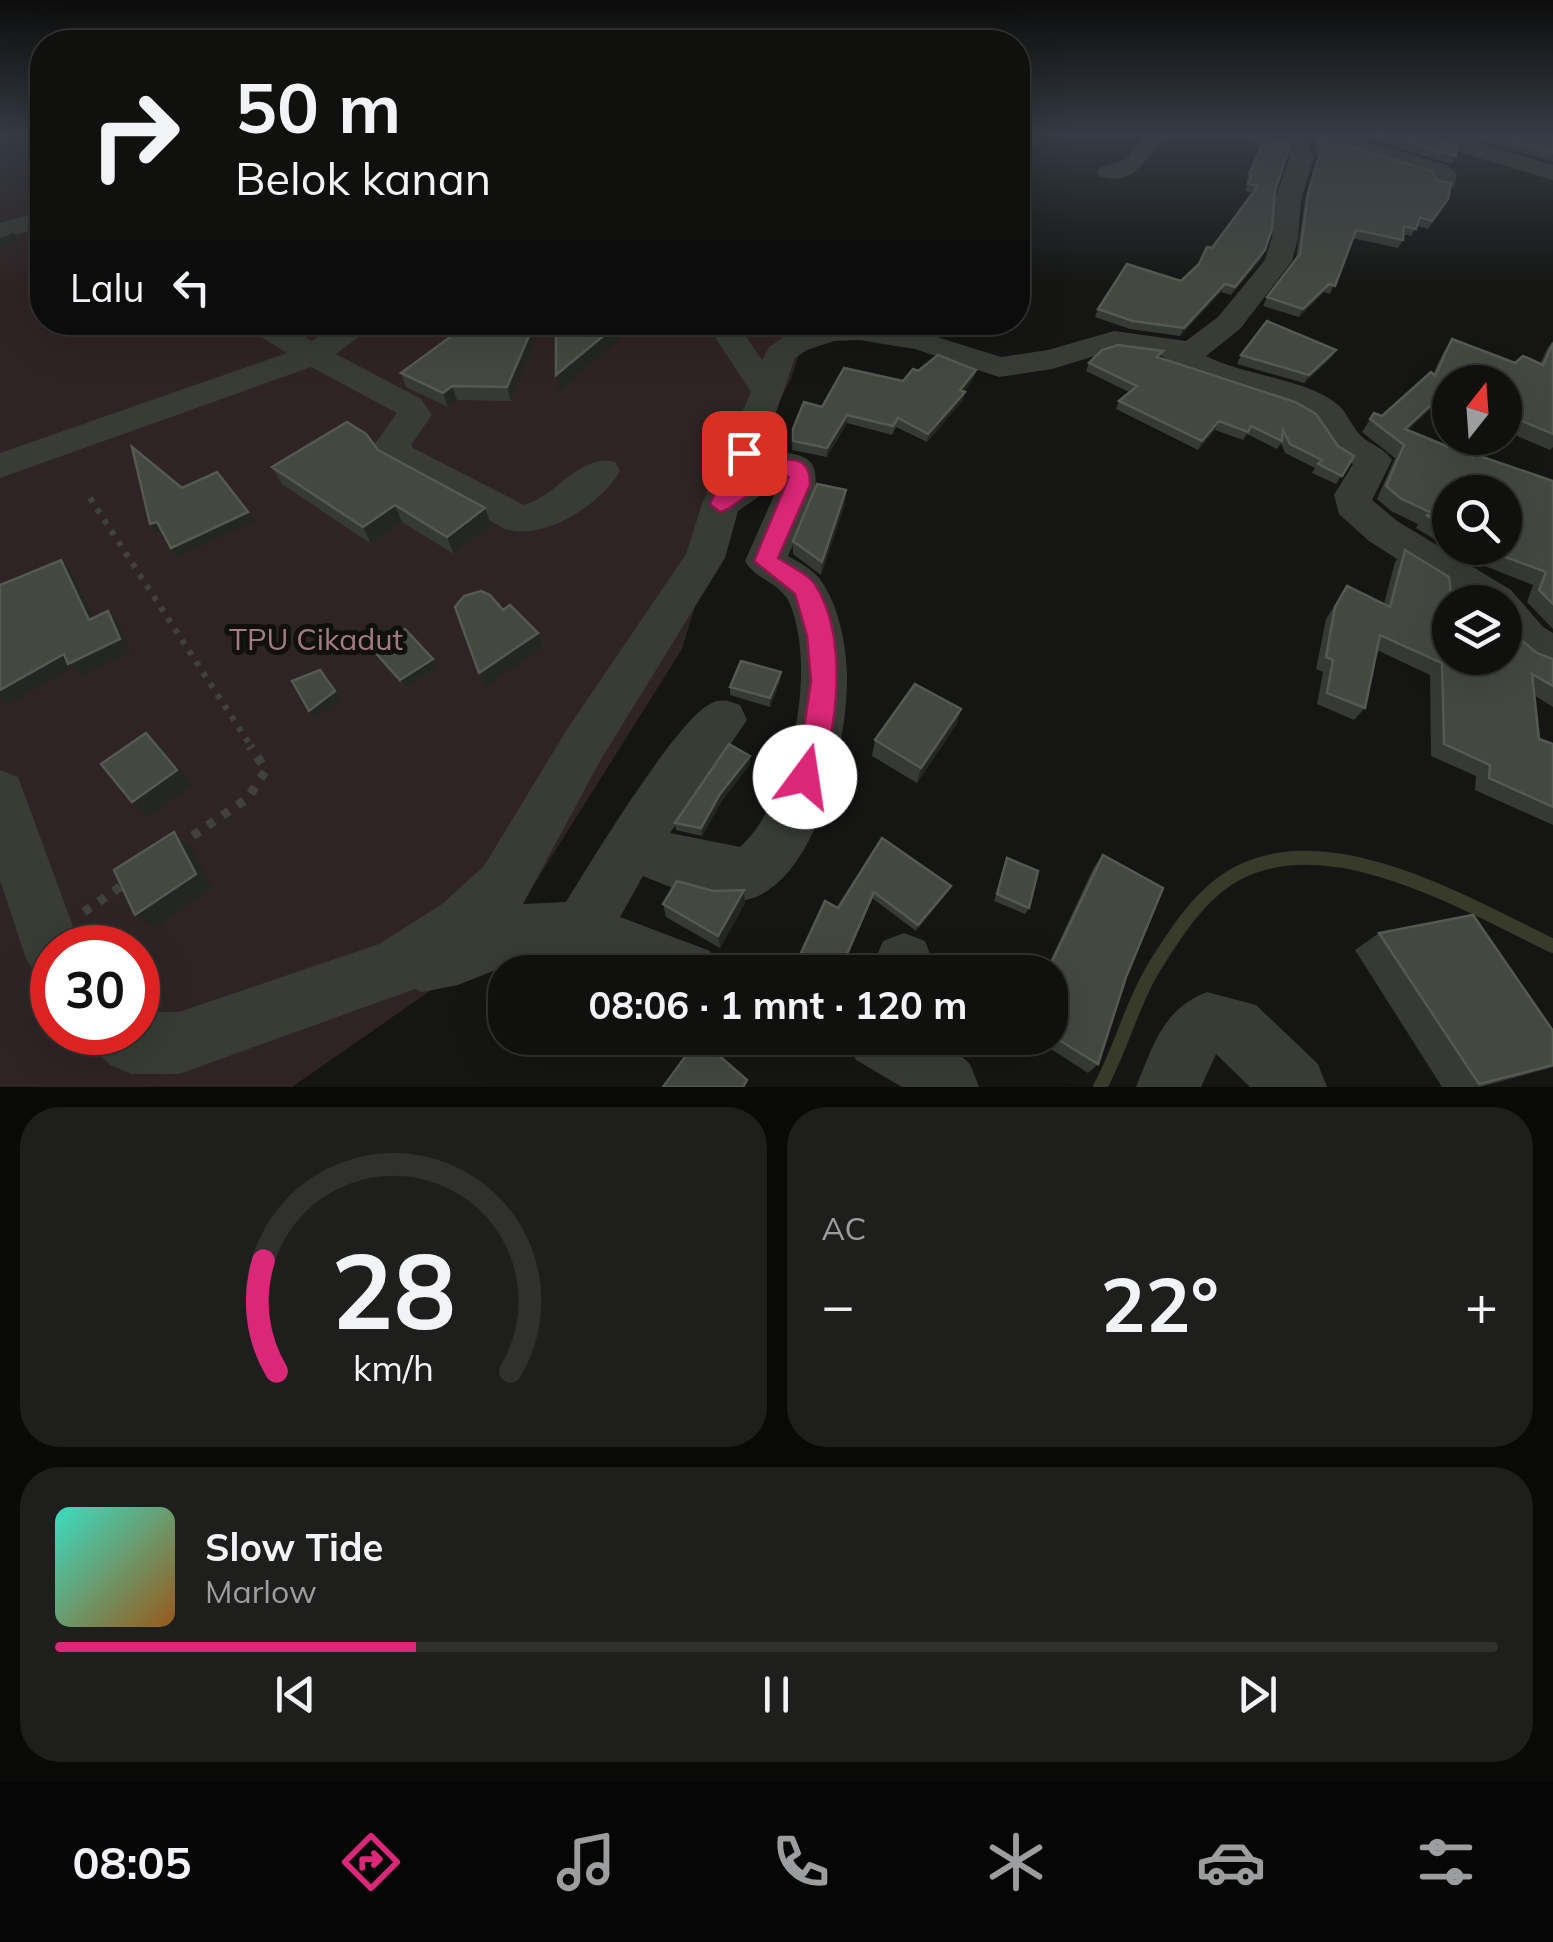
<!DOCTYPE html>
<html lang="id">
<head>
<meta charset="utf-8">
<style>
	:root { --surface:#10100f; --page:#1e1e1d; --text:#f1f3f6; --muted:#9c9d9e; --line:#30302f; --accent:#db2777 }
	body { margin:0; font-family:Mulish,sans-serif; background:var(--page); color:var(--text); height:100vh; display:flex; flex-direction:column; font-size:38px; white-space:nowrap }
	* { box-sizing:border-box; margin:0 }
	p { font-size:32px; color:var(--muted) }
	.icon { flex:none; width:55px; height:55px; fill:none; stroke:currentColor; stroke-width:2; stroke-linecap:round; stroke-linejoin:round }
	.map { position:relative; height:1087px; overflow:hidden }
	.panel { display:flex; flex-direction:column; gap:20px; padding:20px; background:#090908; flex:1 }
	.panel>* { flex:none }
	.top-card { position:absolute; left:30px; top:30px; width:1000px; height:305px; border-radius:40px; box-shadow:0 10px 40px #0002,0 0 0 2px var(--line); background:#10100f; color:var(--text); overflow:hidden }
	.needle { width:65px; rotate:17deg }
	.tools { position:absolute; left:1432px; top:365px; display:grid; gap:20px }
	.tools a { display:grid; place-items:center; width:90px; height:90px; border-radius:50%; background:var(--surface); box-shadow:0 10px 40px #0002,0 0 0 2px var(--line); font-size:50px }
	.speed { position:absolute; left:30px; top:925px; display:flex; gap:20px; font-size:50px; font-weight:700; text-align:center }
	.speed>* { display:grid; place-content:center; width:130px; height:130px; border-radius:50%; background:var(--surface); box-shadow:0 10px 40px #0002,0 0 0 2px var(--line); line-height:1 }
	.speed .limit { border:15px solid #d22; background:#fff; color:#111 }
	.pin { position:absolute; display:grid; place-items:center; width:85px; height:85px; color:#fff; margin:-42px; border-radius:20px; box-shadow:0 5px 15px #0006 }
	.me { position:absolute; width:110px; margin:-55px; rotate:14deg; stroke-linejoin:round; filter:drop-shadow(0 0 8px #0008) }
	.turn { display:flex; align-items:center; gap:35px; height:210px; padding:0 40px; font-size:45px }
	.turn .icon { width:130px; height:130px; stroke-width:2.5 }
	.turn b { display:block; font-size:70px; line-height:85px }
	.then { display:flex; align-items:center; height:95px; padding:0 40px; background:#0003; gap:20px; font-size:38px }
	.big { font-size:75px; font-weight:700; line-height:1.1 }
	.panel .widget { flex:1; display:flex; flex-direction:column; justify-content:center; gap:15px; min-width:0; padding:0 35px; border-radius:40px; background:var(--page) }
	.panel .dial { align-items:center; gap:0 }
	.dial svg { height:260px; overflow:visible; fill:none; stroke:var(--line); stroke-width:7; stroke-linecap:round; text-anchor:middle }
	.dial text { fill:var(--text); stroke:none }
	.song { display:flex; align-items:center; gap:30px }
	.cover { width:120px; height:120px; border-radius:15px; background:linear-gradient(135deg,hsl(170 70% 55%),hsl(30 70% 35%)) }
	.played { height:10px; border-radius:5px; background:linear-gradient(90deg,var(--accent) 25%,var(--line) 25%) }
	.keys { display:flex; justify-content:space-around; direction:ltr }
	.heat { display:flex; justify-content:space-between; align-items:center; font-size:55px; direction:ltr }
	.panel .tiles { flex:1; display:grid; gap:20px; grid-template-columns:1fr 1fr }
	.widget:last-child { grid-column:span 2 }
	.trip { position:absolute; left:488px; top:955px; width:580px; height:100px; border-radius:40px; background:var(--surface); box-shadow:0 10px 40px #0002,0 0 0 2px var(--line); font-weight:700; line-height:100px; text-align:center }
	.tabs { display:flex; height:160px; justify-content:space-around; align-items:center; background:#060606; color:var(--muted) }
	.tabs .icon { width:70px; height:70px }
	.tabs .current { color:var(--accent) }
	.tabs b { font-size:45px; color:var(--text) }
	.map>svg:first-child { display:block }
</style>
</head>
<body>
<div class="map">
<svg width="1553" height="1087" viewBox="0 0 1553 1087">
	<rect width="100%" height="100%" fill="#151614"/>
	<!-- green -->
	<path fill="#2f2425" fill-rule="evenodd" d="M0,133H42V322L809,323L791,379L727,501L682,649L496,945L292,1087H0ZM52,948H138V1032H52Z"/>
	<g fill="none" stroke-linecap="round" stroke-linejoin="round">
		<!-- stream -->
		<path stroke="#383b2a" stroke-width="14" d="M1100,1087C1121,1049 1131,1006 1153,969C1174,935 1201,892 1238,873C1332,824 1468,905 1553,946"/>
		<!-- path-far1 -->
		<path stroke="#3f433b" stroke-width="6" stroke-dasharray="5 8" stroke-linecap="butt" d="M90,498L252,748"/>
		<!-- path -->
		<path stroke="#3f433b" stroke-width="9" stroke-dasharray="8 10" stroke-linecap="butt" d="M178,846L248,798L266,770L250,746
			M84,912L127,882"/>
		<!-- minor -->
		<path fill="#383c35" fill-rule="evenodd" d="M1147,133H1176C1172,137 1167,139 1163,142C1142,159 1137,186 1101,177L1097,172L1101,167L1125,160Z
			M1225,133H1301L1314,156L1301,200L1298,238L1292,261L1240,329L1206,356C1242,375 1311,380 1338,405C1348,413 1352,428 1362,437C1372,446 1384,447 1392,460L1372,500L1397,521L1511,590L1543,627L1553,633V673C1504,657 1505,650 1505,602H1464L1369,541L1339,514L1334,495L1353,464L1336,453L1314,420L1292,407L1199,378L1162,356L1115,350L1052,369L999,377L915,349L859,340L834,341L807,350L795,358L759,461C774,453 787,450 803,457C835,471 797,534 788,556C798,562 811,568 819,578C838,603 846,642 847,673C849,737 817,892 740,901C709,905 671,887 643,876L620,917L710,951L718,972H612L580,958L518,961L458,985L422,992L415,989L179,1074H132L110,1065L99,1054L91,1032H138V1008L145,1012H179L379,944L442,904L484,866L566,731L686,554L702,504L751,392L705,322H736L762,360L769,347L785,336L832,323L864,322L921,332L1001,357L1048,350L1114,331L1186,341L1218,317L1265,260L1272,238L1275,200L1290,156L1286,147L1236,140ZM780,482L745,561C755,579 780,583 789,602C818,666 792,800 740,847L670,833L747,720L740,705C728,701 722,698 710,704C676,721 590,863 566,902L523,904L600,761L725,558L738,511Z
			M1303,133H1337L1447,165L1457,174L1454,187H1436L1431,175L1306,138Z
			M1409,133H1442L1553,165V180L1412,138Z
			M42,211V227L0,239V223Z
			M237,322H276L312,341L342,322H378L336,354L421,399L432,415L411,445L413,448L524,505C557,496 580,453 615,462L620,471C600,505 545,541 505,529L387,464L374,445L397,413L311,367L0,478V453L287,353Z
			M0,770L18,777L81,948H52V977L32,968L26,959L0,880Z
			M904,933L925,941L933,962L929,972H870L883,941Z
			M1207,992L1256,1005L1318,1064L1327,1087H1250L1216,1054L1201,1087H1136C1154,1044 1162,1010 1207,992Z
			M847,1038H941L970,1064L979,1087H902L856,1060Z"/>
	</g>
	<!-- wall -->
	<path fill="#363a34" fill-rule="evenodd" d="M1349,133H1414L1456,156L1451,164Z
		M1454,133H1553V162Z
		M1265,140L1275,191L1262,258L1231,295L1221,292L1180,336L1130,329L1095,317L1098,309L1181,281L1199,264L1253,193L1245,191L1248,182H1246Z
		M1318,141L1443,207L1428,229L1417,226L1411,236L1403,234V240L1398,248L1352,238L1330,294L1324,292L1299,317L1263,306L1267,297L1296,258L1305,201L1318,157L1314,149Z
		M285,322H334L312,337Z
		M464,322H543L511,401L457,400L448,407L406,387L401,373L465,327Z
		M1452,339L1515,363L1540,364L1547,349L1553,341V447L1550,450L1505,431V382H1450V407L1438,402L1408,430L1472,457L1474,454L1553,481V629L1527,602L1533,585L1467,559L1416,528L1418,524L1391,511L1377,499L1395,458L1362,432L1374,413L1382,416L1433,374L1444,351ZM1450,492L1505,548H1450Z
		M1336,350L1331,358L1304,383L1237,364L1241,355Z
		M1160,358L1338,446L1354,456L1336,484L1312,473L1315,468L1285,453L1281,443L1277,449L1247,434L1243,440L1215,430L1198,450L1116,409L1119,401L1129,392L1086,371L1089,363Z
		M918,371L974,378L964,391L963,400L927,442L896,427L892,435L847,423L827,457L792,450L793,429L822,407L903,381Z
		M378,450L485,508L491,525L454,554L402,522L371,544L282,484L272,467Z
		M845,504L821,575L793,554V541Z
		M1405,550L1450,658L1516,645L1521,640L1537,653L1553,659V707L1534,695L1539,739L1553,744V825L1475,790L1476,776L1431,756L1430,675L1377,650L1365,708L1354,720L1317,704L1323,672L1316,669L1326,619L1347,586L1384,604L1395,562Z
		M373,650L433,659L437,667L405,688L378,658Z
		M780,681L770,707L730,695V687Z
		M961,709L956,725L917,783L872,756L875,740Z
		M750,756V764L721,802L702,836L676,830L675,823Z
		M882,838L948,892L916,931L872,898L841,972H820L799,961L800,955L838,908Z
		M1103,855L1126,977L1098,1064L1088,1073L1051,1049L1061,1021H1050V972H1045L1094,867Z
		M1007,858L1029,908L1025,914L994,901Z
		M745,903L720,948L666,917L663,904Z
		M1379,933L1553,1031V1067L1480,1087H1442L1355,950Z"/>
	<!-- shaded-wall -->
	<path fill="#232622" d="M14,233L19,241L0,248V238Z
		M1265,250L1262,258L1231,295L1235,287Z
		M1225,284L1221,292L1180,336L1184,328Z
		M1329,284L1324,292L1299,317L1303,309Z
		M305,322H334L312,337Z
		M535,322H543L511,401L507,387Z
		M620,322H622L624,336L559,391L556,375Z
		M1336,350L1331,358L1304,383L1309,375Z
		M976,370L974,378L959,398L960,390Z
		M452,386L457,400L448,407L443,393Z
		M1447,390L1438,402L1396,441L1405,429Z
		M965,392L963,400L927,442L928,434Z
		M847,415V423L827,457V448Z
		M1219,421L1215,430L1198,450L1202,441Z
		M846,490L845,504L821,575L822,562Z
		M395,505L402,522L371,544L363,527Z
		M485,508L491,525L454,554L447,537Z
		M248,512L254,521L178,557L171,548Z
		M157,522L164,531L156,533L150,524Z
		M61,560L72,572L101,632L89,620Z
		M108,611L119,623L131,651L81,676L73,668L7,705L0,700V690Z
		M538,633L543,647L485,687L479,673Z
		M433,659L437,667L405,688L400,680Z
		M781,672L780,681L770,707V698Z
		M335,691L340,699L315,719L309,711Z
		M961,709L956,725L917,783L921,768Z
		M146,733L162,749L193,785L149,817L132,802Z
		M750,756V764L721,802L702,836L701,828L720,794Z
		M174,832L190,846L213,888L154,928L135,915Z
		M951,886L948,892L916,931L918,925Z
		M744,890L745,903L720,948L718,936Z
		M874,892L841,972H839Z"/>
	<!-- building -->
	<path fill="#434841" stroke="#545a50" stroke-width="2.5" d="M1376,133H1414L1415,134L1457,147L1456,156Z
		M1483,133H1553V153Z
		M1322,138L1432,171L1437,181L1451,183L1448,199L1432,221L1420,217L1416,229L1404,226L1403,240L1356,230L1335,286L1329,284L1303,309L1267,297L1300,254L1308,193L1321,150L1318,141Z
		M1265,140L1287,143L1289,149L1275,191L1272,229L1265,250L1235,287L1225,284L1184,328L1133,321L1098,309L1127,264L1181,281L1199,264L1207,247L1212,248L1258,186L1248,184L1252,175L1249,174Z
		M1267,321L1336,350L1309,375L1241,355Z
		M535,322L507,387L452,386L443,393L401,373L468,324L464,322Z
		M556,322H620L556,375Z
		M1452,339L1515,363L1523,356L1543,365L1553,343V434L1505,414V382H1450V391L1447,390L1405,429L1473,457L1474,454L1553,481V604L1539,590L1546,572L1481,548H1505V492H1450V530L1426,515L1438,516L1400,498L1386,486L1404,445L1370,419L1374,413L1382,416L1431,372L1435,376Z
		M1118,345L1163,351L1157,357L1295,402L1316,414L1338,446L1354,456L1342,476L1318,464L1322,460L1290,444L1283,430L1282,441L1251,426L1248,432L1219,421L1202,441L1119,401L1137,386L1089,363L1102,350Z
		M938,355L976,370L960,390L965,392L928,434L898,418L893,426L847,415L827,448L793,441V429L804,402L822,407L844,368L903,381L913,369L918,371Z
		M347,422L366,434L378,450L485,508L447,537L395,505L363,527L272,467Z
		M132,447L182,488L217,472L248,512L171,548L157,522L150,524Z
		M817,484L846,490L822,562L793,541Z
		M1405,550L1449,577L1452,602H1450V658H1505V640L1519,646L1521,640L1537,653L1553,659V686L1532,674L1539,739L1553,744V807L1489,778L1490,765L1444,744L1442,663L1380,635L1365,708L1327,693L1333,660L1326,657L1335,607L1347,586L1390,607Z
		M61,560L89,620L108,611L120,639L68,664L64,654L0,690V585Z
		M481,591L490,595L503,610L510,605L538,633L479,673L455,607L464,596Z
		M405,629L433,659L400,680L373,650Z
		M741,661L781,672L770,698L730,687Z
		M320,670L335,691L309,711L292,681Z
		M915,684L961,709L921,768L875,740Z
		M146,733L177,770L132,802L101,764Z
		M729,744L750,756L720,794L701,828L675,823Z
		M174,832L196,874L135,915L114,870Z
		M882,838L951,886L918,925L874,892L839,972H831L800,955L825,901L838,908Z
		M1103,855L1163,888L1126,977L1098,1064L1059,1040L1069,1011L1050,1012V972H1047Z
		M1007,858L1038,871L1029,908L997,894Z
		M677,881L713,891L744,890L718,936L663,904Z
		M1473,915L1553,1031V1065L1479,1084L1379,933Z
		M699,1038L747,1080L743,1087H663Z"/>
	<!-- sky -->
	<linearGradient id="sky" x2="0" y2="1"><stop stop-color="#0c0c0b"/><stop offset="0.47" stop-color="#353c45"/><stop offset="1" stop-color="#353c45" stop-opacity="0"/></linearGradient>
	<rect width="1553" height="285" fill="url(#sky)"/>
	<!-- route -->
	<path fill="#db2777" stroke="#8e194d" stroke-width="2.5" d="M744,446L754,453L743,479C762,466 811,440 810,485L778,558C790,566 809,574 816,586C848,638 839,733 815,786L805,790L795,786L791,777L801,748L811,681L807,636L795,594L754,561L789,477L781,473L728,509L720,512L710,504L734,453Z"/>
	<g text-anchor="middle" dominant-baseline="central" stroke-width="10" stroke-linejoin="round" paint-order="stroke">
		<!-- park labels -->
		<g font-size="30" fill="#a47b82" stroke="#10110f">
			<text x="316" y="639">TPU Cikadut</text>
		</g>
	</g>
</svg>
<div class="tools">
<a><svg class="needle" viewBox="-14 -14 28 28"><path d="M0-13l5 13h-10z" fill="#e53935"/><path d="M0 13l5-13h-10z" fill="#9c9d9e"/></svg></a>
<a><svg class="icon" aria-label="search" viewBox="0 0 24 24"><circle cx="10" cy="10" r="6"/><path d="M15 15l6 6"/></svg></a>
<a><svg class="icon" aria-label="layers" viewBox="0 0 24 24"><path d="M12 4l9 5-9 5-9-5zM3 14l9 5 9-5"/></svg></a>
</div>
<div class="speed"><div class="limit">30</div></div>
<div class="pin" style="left:744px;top:453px;background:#d93025"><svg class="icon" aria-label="arrive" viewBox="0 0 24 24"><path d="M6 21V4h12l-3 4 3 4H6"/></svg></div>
<svg class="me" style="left:805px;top:777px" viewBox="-20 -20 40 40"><circle r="19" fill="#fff"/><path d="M0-13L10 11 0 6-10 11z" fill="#db2777"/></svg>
<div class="trip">08:06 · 1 mnt · 120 m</div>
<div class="top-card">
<div class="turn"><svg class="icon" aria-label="right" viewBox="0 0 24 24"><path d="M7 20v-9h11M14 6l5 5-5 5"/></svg><div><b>50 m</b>Belok kanan</div></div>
<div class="then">Lalu<svg class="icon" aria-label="left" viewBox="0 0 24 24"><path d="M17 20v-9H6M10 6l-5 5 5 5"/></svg></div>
</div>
</div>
<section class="panel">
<div class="tiles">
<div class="widget dial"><svg viewBox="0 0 100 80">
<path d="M14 69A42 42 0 1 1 86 69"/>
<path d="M14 69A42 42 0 0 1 10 35" stroke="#db2777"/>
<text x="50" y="56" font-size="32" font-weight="700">28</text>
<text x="50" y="72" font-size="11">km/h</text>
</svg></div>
<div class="widget"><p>AC</p>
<div class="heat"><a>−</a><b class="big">22°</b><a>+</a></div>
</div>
<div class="widget">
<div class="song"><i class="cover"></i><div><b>Slow Tide</b><p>Marlow</p></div></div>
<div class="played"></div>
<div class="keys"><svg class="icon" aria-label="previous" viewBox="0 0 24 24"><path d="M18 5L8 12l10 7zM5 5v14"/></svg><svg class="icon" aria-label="pause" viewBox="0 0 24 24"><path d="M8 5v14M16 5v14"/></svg><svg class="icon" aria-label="next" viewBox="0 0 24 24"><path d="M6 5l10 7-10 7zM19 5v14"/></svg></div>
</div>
</div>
</section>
<nav class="tabs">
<b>08:05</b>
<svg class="icon current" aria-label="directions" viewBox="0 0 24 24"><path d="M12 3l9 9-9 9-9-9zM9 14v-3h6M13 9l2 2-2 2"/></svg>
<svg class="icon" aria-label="music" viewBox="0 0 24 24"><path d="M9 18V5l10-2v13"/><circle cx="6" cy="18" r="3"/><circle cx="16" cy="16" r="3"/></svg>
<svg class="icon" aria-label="phone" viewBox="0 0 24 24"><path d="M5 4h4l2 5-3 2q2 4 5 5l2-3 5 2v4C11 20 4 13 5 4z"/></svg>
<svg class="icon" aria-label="climate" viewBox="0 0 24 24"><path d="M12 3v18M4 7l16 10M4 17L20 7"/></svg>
<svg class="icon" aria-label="car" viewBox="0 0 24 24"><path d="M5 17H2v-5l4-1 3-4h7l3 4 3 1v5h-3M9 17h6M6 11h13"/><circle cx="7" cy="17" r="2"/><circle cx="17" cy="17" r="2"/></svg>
<svg class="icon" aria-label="filters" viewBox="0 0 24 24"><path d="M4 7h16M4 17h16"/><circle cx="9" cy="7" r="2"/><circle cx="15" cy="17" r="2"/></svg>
</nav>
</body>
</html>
